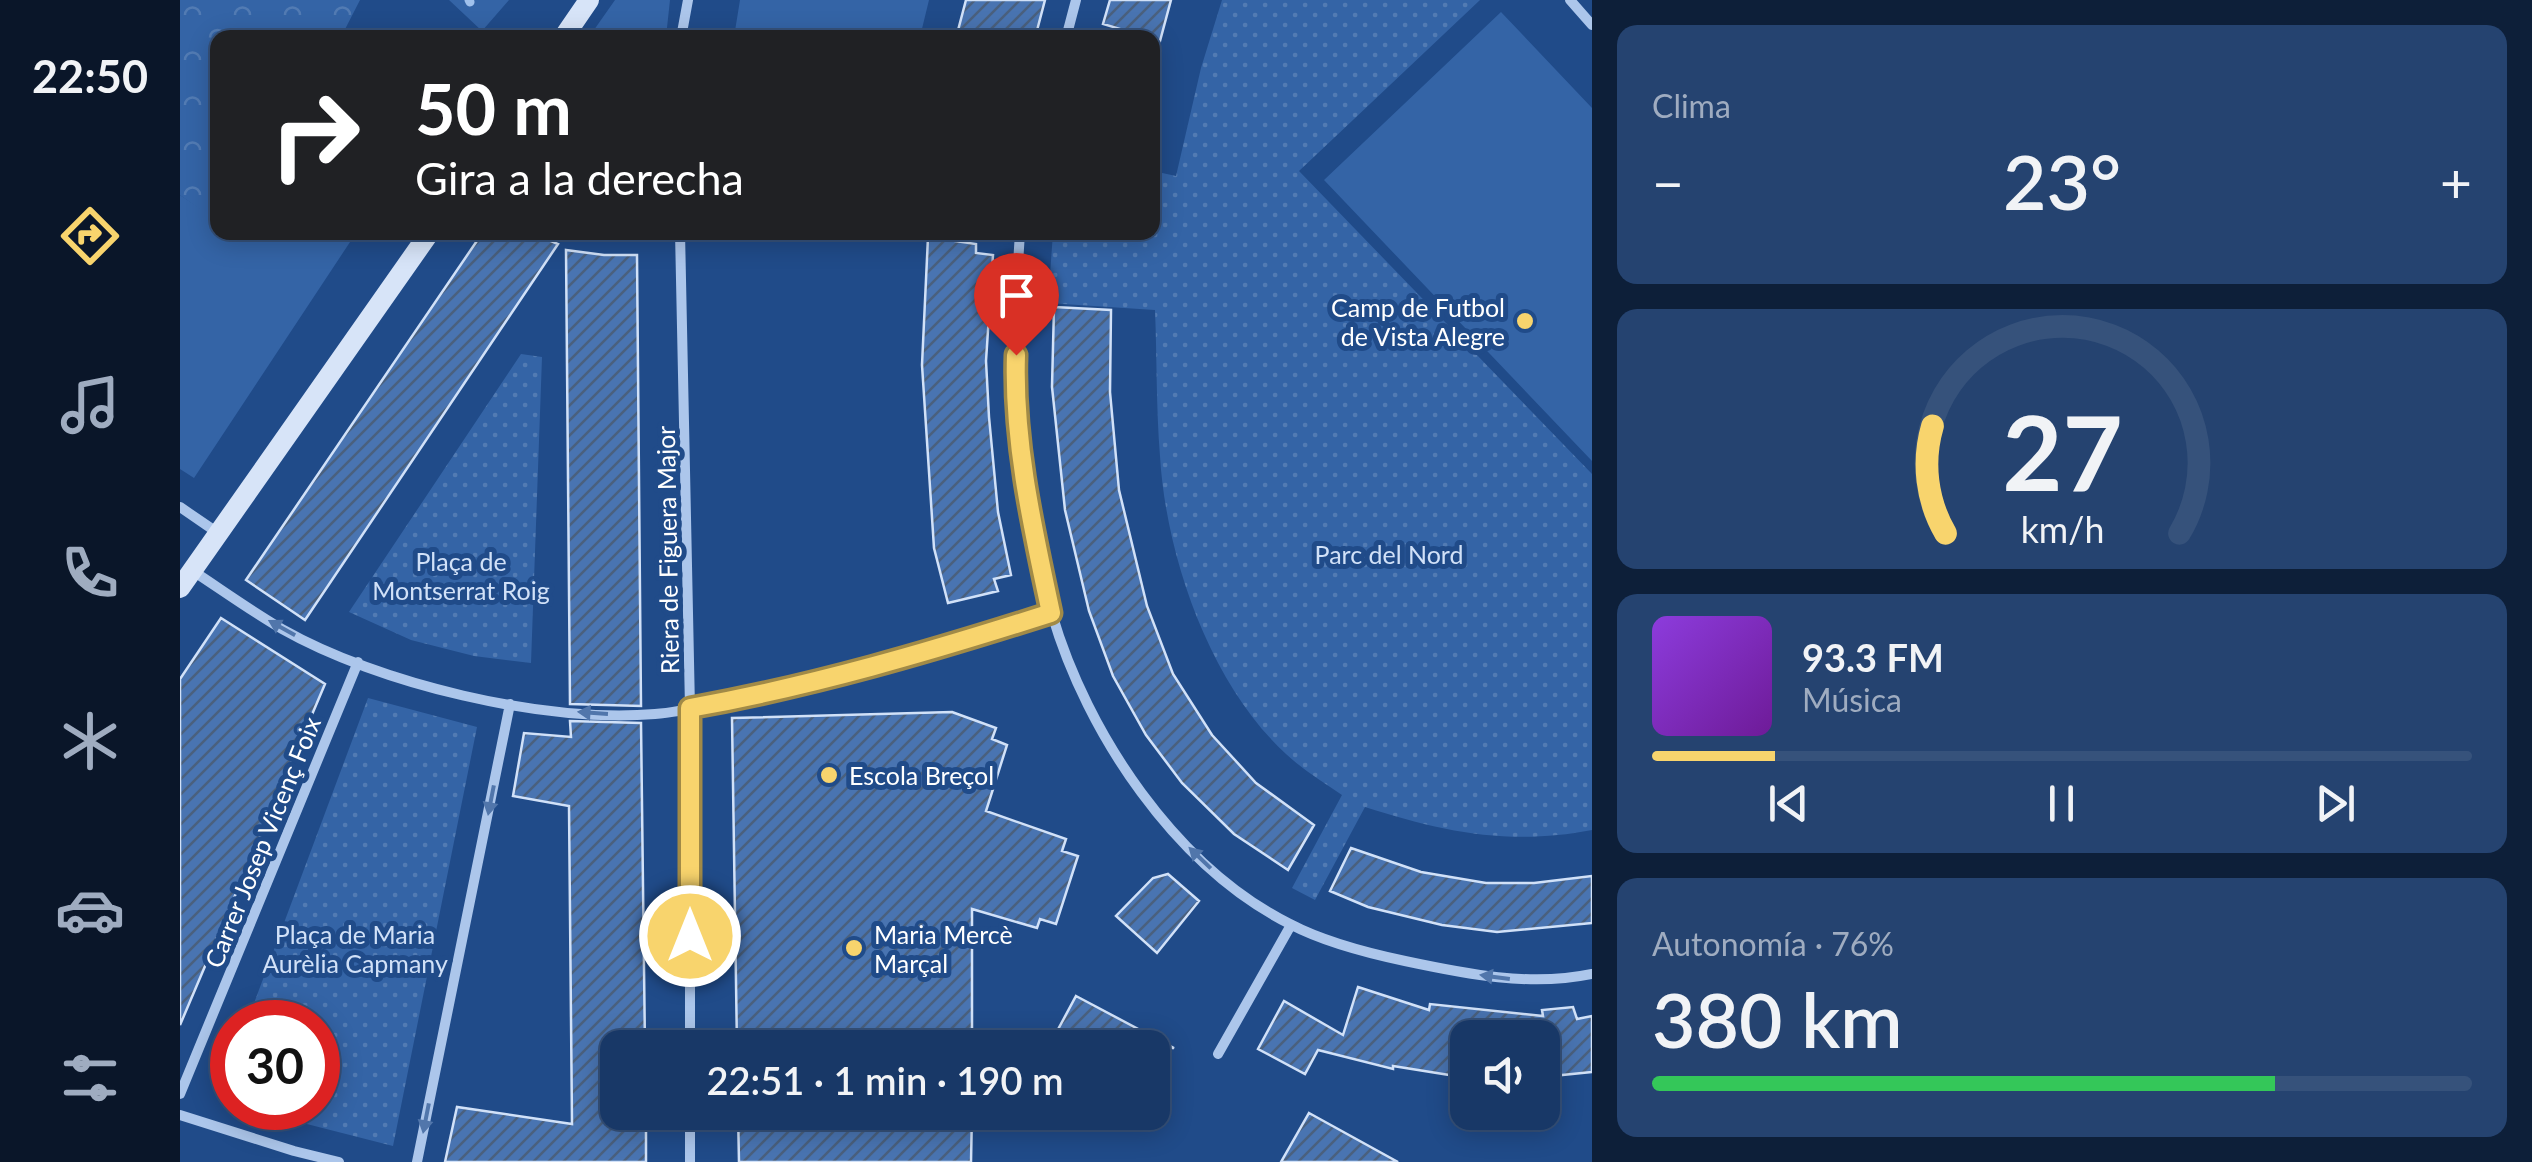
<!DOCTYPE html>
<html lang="es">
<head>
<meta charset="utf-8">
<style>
	:root { --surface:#183867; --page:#254370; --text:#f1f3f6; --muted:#9facc0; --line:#36527b; --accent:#f8d46d }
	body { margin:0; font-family:Lato,sans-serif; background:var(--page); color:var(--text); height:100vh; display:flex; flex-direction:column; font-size:38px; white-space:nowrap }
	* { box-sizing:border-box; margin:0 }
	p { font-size:32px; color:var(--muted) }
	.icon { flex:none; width:55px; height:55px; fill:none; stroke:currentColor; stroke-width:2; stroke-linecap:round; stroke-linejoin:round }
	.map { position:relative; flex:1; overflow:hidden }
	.panel { display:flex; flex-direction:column; gap:25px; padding:25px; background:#0d1f39; width:940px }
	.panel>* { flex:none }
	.top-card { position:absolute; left:30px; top:30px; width:950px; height:210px; border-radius:20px; box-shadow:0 5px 25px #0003,0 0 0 2px var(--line); background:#202124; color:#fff; overflow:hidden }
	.buttons { position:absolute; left:1270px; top:1020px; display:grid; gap:20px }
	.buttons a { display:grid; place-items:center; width:110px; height:110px; border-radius:20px; background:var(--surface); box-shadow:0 5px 25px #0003,0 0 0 2px var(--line); font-size:50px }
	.speed { position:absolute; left:30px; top:1000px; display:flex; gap:20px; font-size:50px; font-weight:700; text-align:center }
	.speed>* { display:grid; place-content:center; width:130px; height:130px; border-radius:50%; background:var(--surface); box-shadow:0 5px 25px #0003,0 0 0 2px var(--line); line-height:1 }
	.speed .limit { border:15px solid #d22; background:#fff; color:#111 }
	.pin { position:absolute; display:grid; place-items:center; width:85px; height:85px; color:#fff; margin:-102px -42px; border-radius:50% 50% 50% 0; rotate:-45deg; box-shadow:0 0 10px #0007 }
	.pin .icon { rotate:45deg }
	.me { position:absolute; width:110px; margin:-55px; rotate:0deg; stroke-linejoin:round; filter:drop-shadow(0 0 8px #0008) }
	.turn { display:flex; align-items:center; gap:35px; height:210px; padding:0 40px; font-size:45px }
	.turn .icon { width:130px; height:130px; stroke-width:2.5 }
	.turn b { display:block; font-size:70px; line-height:85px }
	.big { font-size:75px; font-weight:600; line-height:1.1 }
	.panel .widget { flex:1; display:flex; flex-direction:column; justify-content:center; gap:15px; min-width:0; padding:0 35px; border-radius:20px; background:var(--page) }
	.panel .dial { align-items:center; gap:0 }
	.dial svg { height:260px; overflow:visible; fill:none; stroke:var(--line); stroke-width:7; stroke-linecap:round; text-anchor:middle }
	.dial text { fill:var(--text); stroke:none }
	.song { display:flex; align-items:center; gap:30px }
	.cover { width:120px; height:120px; border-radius:15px; background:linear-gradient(135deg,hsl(270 70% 55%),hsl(280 70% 35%)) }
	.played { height:10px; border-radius:5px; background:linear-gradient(90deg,var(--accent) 15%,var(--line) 15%) }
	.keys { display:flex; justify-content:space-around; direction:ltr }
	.heat { display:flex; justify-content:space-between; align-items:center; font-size:55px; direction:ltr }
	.charge { height:15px; border-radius:8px; background:linear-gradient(90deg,#34c759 76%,var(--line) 0) }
	.trip { position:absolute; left:420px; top:1030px; width:570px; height:100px; border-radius:20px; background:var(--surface); box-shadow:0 5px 25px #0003,0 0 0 2px var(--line); font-weight:600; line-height:100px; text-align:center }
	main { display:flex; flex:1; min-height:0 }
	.dock { display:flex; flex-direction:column; width:180px; justify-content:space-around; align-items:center; background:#0a1629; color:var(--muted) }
	.dock .icon { width:70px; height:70px }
	.dock .selected { color:var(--accent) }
	.dock b { font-size:45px; color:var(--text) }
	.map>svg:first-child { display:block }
</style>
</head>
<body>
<main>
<nav class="dock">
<b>22:50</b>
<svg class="icon selected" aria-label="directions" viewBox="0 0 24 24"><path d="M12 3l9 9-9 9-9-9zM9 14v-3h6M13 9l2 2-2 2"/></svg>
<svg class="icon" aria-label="music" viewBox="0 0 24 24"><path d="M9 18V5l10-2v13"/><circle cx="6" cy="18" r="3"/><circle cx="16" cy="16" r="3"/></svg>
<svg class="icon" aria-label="phone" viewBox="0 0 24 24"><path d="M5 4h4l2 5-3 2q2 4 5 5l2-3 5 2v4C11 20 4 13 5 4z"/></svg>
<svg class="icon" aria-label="climate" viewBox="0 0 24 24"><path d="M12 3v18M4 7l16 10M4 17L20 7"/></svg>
<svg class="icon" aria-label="car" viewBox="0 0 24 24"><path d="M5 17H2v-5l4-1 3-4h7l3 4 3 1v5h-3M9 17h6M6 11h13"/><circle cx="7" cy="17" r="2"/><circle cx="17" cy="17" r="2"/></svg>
<svg class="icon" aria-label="filters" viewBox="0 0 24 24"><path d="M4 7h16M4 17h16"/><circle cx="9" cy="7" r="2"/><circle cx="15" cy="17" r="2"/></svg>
</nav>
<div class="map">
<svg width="1412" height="1162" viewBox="0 0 1412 1162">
	<defs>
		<pattern id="forest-crowns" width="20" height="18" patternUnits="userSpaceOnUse" patternTransform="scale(2.5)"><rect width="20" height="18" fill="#3464a6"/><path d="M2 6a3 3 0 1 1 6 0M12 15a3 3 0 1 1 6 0" fill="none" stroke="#527bb3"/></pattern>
		<pattern id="park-dots" width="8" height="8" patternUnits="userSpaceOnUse" patternTransform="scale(2.5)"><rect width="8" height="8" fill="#3464a6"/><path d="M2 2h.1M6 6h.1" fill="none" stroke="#527bb3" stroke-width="1.8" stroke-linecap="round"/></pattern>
		<pattern id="building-hatch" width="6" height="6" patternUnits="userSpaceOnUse" patternTransform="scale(2.5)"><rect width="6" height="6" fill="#4974b1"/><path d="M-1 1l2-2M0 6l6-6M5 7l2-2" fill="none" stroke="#4a607e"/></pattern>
	</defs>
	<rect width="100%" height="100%" fill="#204b89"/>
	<!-- grass -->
	<path fill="#3464a6" d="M269,0H329L302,31Z
		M435,0H490L486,37H409Z
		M560,0H749L740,37H554Z
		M1321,12L1412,108V461L1144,180Z
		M0,195L24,211L37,203L38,232L176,233L14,478L0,469Z"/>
	<!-- forest -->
	<path fill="url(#forest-crowns)" d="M0,0H180L161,37L38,38L37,203L24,212L0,195Z"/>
	<!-- park -->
	<path fill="url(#park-dots)" d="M1042,0H1300L1119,171L1412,474V830C1330,846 1263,832 1185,807L1135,900L1112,888L1162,795C1143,782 1123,770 1106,754C1030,684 986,557 980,456C976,407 977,358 975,310L868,303L873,233L972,232L973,171L996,176L1021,68Z
		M341,354L362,357L351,663L294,656L231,640L169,612Z
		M188,698L297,727L213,1146L64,1108H138V1022H67Z"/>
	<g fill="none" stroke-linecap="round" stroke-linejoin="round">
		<!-- stream -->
		<path stroke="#a0c1ec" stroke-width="9" d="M289,0L290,2"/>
	</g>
	<!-- building -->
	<path fill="url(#building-hatch)" stroke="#d1e1f8" stroke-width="2.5" d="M786,0H865L855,38H776Z
		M930,0H991L980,41L923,24Z
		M303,232H350L378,244L125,620L66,580Z
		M748,237L796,244V253L813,255L806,361L809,417L818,512L831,575L814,579L818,591L768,603L754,548L742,365Z
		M386,250L424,255H457L461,706L390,704Z
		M874,307L931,310L930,392L939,490L967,606L993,674L1032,735L1076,783L1134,825L1108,870L1054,834L1002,783L966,735L933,676L909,611L885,510L872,387Z
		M41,618L145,684L0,1025V679Z
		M772,712L816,728L812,739L827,745L806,811L886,839L882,851L898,856L876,924L860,919L857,928L792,909V1048H557L552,718Z
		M390,721L461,723L465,1048H438V1112H466V1162H265L277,1107L392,1124L389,806L333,796L344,733L391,737Z
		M1171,848L1241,872L1306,883H1354L1412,876V923L1317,932L1262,925L1188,907L1150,891Z
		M988,874L1019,901L977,953L936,916L973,878Z
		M1178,987L1249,1010L1250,1004L1363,1016L1362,1010L1393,1007L1397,1019L1412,1016V1072L1362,1077V1038H1288V1078L1213,1066V1069L1138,1050L1125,1074L1078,1049L1104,1001L1163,1035Z
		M896,996L994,1048H868Z
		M558,1112H792L791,1162H559Z
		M1129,1113L1218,1162H1101Z"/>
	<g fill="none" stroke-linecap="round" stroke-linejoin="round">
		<!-- street -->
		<path stroke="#acc6eb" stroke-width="10" d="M1390,0L1412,25
			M501,38L508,0
			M886,38L896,0
			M500,232L510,708V1048
			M840,232C837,284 832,339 835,391C840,465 851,543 872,614C907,734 996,867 1110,924C1144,942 1187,953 1225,961C1286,974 1350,987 1412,974
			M0,507L38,533
			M13,571C42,590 71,611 102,629C199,684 363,723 475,714C500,712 525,706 550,701C659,682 766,647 871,613
			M1038,1054L1111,925
			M0,1094L178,662
			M510,1112V1162
			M0,1115L114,1151L159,1162
			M237,1162L330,704"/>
		<!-- secondary -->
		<path stroke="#d7e4f8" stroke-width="20" d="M383,38L409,0
			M0,588L250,232"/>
	</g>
	<!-- one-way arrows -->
	<defs><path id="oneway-solid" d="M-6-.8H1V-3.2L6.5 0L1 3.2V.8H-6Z" transform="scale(2.5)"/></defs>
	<g fill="#5176ab">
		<use href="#oneway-solid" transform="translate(102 628) rotate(-151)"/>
		<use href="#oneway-solid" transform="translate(413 713) rotate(-176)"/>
		<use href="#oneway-solid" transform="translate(311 800) rotate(101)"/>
		<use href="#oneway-solid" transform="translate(1020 858) rotate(-136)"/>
		<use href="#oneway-solid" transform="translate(1315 977) rotate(-172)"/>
		<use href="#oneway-solid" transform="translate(246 1118) rotate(101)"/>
	</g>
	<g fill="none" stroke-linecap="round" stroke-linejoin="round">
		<!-- route casing -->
		<g stroke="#a18a47" stroke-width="25">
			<path id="route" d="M510,936V708C633,686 752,651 871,613C853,529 833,442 836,355"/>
		</g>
		<!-- route -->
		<use href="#route" stroke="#f8d46d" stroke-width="18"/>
	</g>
	<!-- markers -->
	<g fill="#f8d46d" stroke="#204b89" stroke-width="4">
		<circle cx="1345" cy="321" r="10"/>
		<circle cx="649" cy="775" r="10"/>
		<circle cx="674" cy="948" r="10"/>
	</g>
	<g text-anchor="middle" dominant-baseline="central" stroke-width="10" stroke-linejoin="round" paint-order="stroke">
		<!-- poi labels -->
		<g font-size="25" fill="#fff" stroke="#204b89" text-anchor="start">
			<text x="1325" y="307" text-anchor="end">Camp de Futbol<tspan x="1325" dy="29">de Vista Alegre</tspan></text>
			<text x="669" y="775">Escola Breçol</text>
			<text x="694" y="934">Maria Mercè<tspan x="694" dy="29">Marçal</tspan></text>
		</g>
		<!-- street labels -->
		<g font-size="25" fill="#fff" stroke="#204b89">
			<text transform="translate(487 550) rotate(-91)">Riera de Figuera Major</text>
			<text transform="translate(82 842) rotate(-68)">Carrer Josep Vicenç Foix</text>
		</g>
		<!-- park labels -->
		<g font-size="25" fill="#d1e1f8" stroke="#204b89">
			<text x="1209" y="554">Parc del Nord</text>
			<text x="281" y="561">Plaça de<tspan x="281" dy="29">Montserrat Roig</tspan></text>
			<text x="175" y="934">Plaça de Maria<tspan x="175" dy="29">Aurèlia Capmany</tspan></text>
		</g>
	</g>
</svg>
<div class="buttons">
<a><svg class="icon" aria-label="sound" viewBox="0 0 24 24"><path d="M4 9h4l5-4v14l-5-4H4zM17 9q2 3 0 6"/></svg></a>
</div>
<div class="speed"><div class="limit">30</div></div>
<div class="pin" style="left:836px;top:355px;background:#d93025"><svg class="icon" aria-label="arrive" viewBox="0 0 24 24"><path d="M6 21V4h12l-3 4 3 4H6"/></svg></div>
<svg class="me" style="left:510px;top:936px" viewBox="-20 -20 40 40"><circle r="17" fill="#f8d46d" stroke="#fff" stroke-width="3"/><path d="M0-11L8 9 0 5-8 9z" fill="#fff"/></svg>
<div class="trip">22:51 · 1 min · 190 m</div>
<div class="top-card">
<div class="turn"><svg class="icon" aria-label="right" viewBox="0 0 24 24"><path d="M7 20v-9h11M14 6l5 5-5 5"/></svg><div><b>50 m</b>Gira a la derecha</div></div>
</div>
</div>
<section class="panel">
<div class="widget"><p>Clima</p>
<div class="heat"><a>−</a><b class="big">23°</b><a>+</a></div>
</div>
<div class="widget dial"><svg viewBox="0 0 100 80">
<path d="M14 69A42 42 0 1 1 86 69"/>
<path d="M14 69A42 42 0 0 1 10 36" stroke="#f8d46d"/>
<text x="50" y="56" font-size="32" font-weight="700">27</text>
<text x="50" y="72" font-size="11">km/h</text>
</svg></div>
<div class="widget">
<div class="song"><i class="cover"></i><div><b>93.3 FM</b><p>Música</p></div></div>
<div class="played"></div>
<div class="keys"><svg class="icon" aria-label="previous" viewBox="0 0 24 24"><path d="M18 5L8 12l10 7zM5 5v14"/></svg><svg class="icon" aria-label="pause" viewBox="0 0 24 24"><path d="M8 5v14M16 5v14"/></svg><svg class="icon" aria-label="next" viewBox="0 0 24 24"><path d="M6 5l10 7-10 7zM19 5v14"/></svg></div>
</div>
<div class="widget"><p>Autonomía · 76%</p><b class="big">380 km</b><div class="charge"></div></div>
</section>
</main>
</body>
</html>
